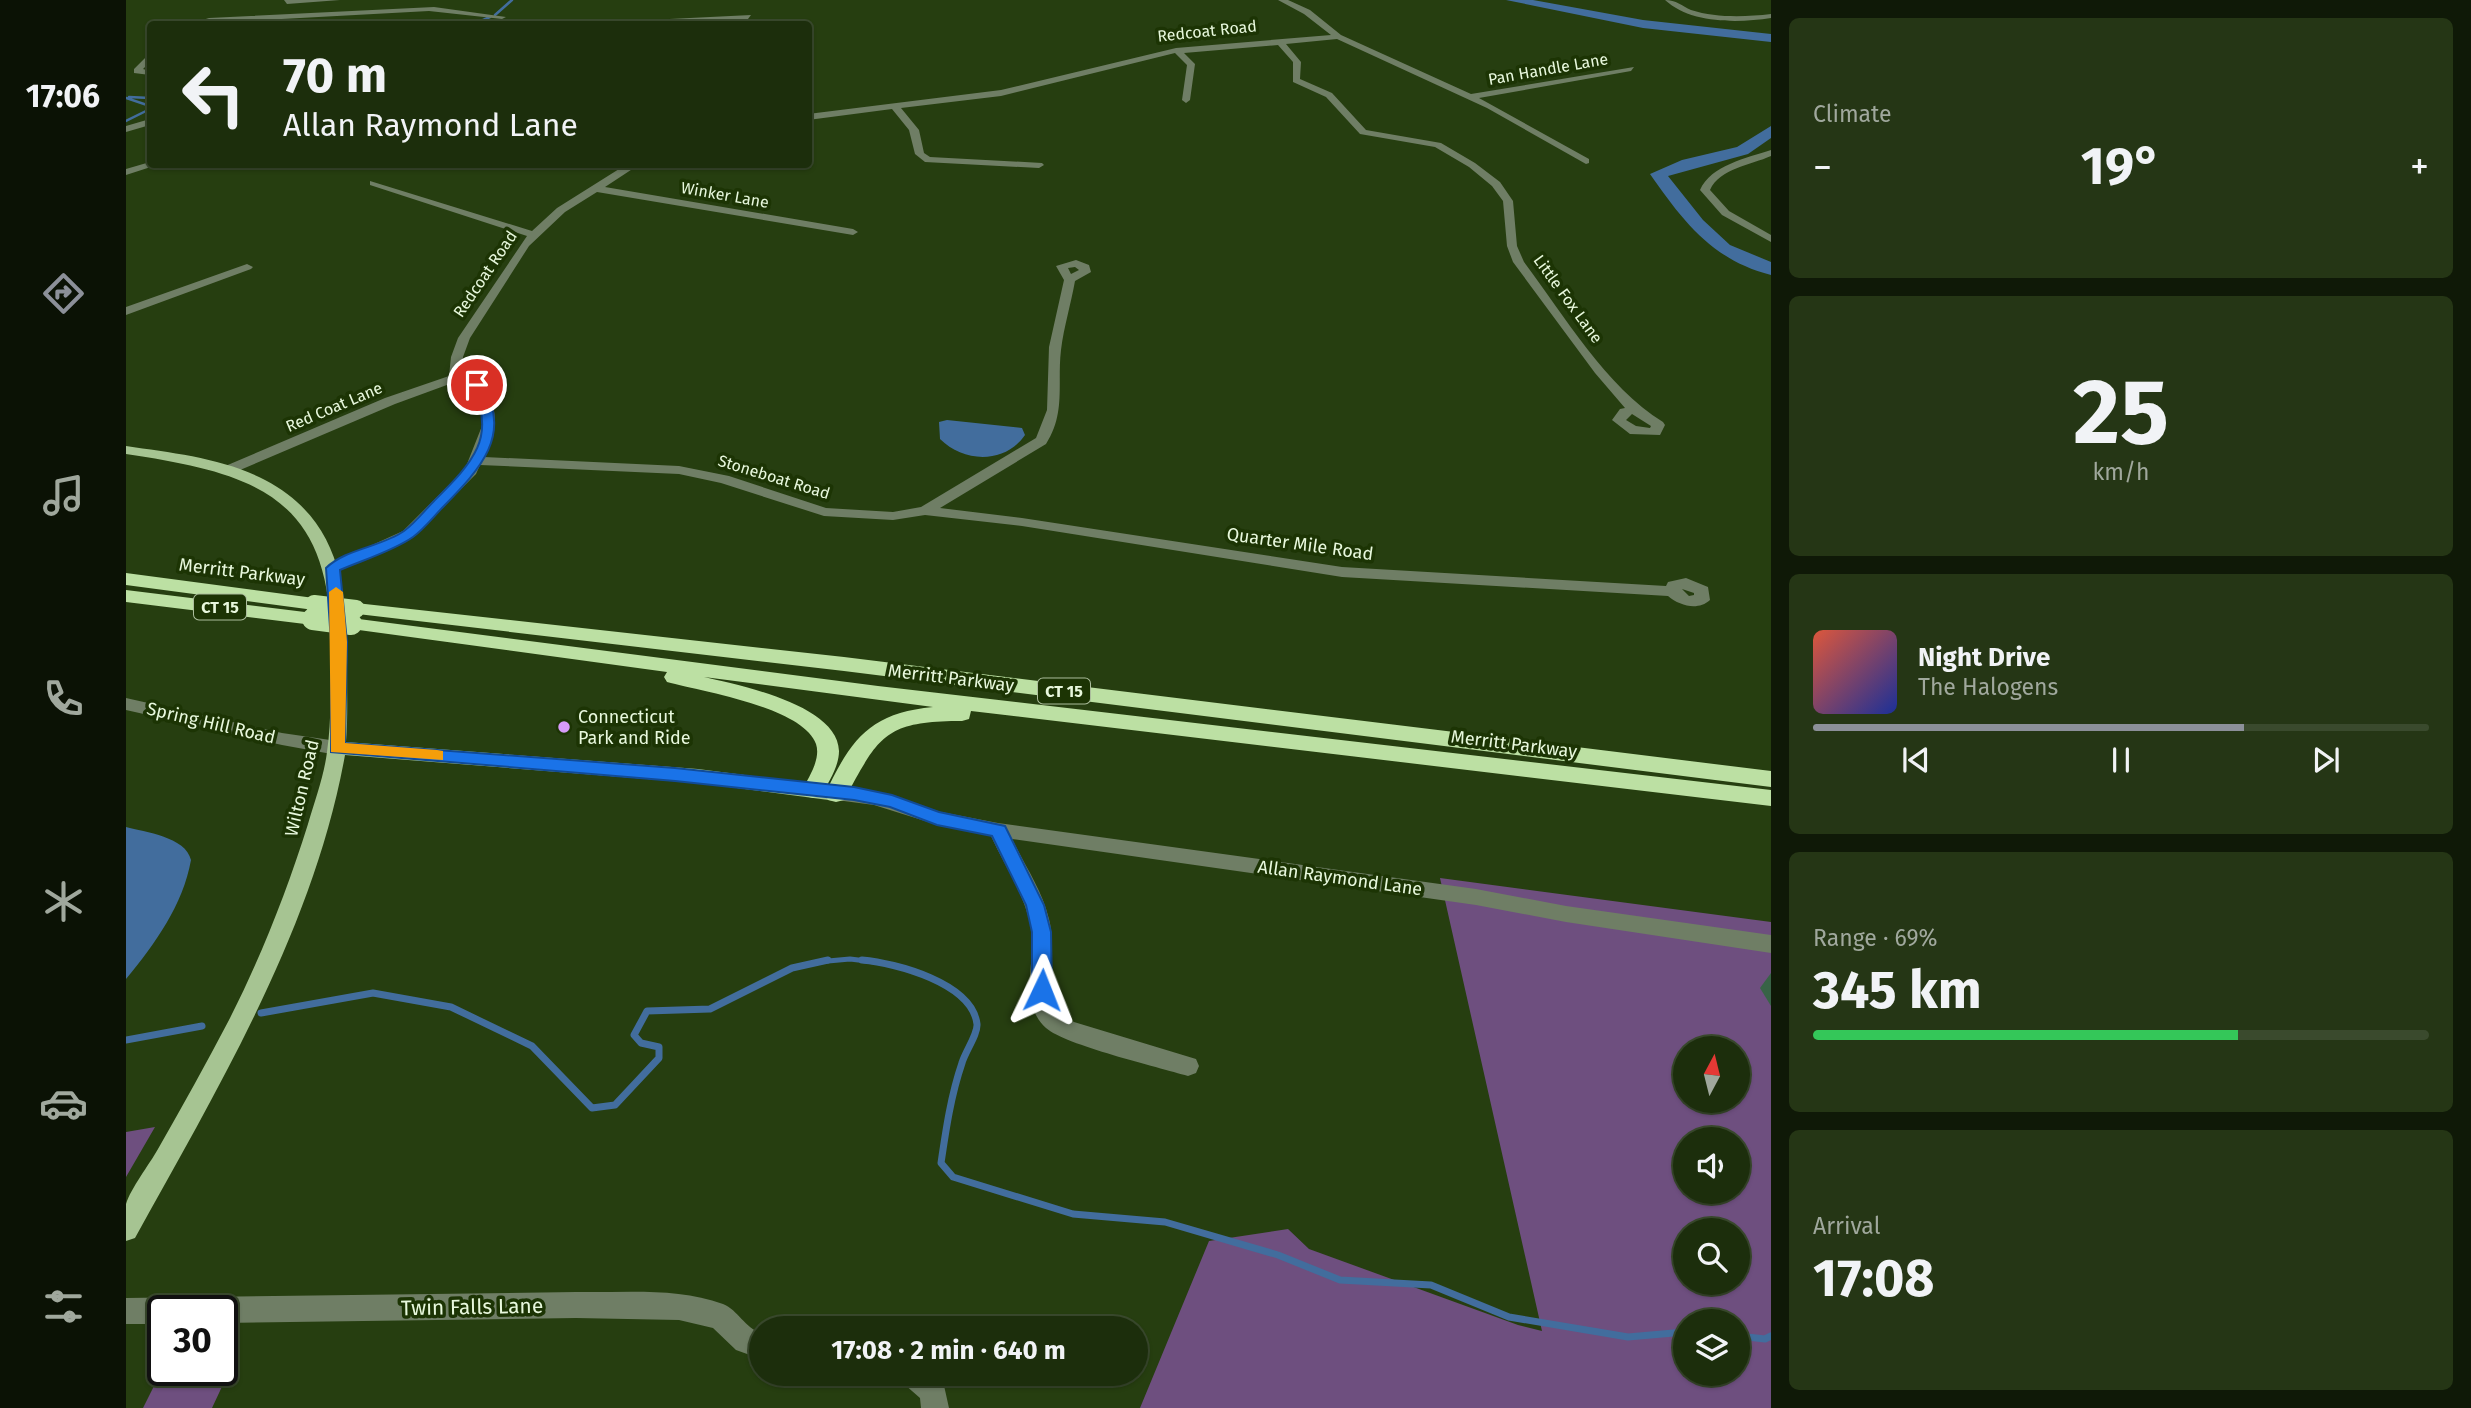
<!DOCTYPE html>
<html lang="en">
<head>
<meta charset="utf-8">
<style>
	:root { --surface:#1c2e0c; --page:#253615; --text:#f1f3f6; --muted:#a0a89d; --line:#3a4a2d; --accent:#8c9099 }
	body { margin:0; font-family:"Fira Sans",sans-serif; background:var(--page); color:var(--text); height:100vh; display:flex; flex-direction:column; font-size:26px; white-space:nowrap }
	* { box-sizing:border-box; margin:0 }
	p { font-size:23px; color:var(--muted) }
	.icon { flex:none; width:38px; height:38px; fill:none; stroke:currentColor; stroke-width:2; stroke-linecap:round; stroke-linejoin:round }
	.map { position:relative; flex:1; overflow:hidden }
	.panel { display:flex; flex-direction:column; gap:18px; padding:18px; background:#0f1907; width:700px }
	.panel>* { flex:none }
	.banner { position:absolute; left:21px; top:21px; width:665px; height:147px; border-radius:7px; box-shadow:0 2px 5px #0004,0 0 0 2px var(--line); background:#1c2e0c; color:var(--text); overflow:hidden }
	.needle { width:46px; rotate:7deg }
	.buttons { position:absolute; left:1547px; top:1036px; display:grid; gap:14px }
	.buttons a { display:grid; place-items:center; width:77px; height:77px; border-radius:50%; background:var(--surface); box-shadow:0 2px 5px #0004,0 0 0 2px var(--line); font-size:35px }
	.speed { position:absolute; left:21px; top:1295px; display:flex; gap:14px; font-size:35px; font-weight:700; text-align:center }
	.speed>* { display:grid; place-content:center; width:91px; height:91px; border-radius:50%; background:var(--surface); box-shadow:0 2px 5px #0004,0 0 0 2px var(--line); line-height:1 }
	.speed .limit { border:4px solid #111; border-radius:10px; background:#fff; color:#111 }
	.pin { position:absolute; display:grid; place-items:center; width:60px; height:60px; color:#fff; margin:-30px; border:4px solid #fff; border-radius:50%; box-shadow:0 2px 7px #0007 }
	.me { position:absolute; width:77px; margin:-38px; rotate:2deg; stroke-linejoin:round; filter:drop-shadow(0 0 5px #0008) }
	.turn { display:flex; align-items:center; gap:24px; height:147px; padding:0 21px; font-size:32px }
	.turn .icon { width:91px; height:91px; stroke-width:2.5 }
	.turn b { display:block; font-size:49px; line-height:60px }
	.big { font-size:52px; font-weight:700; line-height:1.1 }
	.panel .card { flex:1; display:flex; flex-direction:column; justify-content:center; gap:10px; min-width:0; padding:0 24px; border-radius:10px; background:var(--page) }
	.panel .dial { align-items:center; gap:0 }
	.dial b { font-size:91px; line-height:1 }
	.song { display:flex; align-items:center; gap:21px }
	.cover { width:84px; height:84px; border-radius:10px; background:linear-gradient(135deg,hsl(10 70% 55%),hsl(230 70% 35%)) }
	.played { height:7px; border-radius:4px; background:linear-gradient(90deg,var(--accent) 70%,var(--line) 70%) }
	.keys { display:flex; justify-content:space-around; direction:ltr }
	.heat { display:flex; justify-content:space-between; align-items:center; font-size:38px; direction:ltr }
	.charge { height:10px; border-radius:5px; background:linear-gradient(90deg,#34c759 69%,var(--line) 0) }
	.trip { position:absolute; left:623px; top:1316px; width:399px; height:70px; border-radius:35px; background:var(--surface); box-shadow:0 2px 5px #0004,0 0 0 2px var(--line); font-weight:700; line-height:70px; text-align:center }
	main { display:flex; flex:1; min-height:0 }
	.tab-bar { display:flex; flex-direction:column; width:126px; justify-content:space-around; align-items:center; background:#0b1205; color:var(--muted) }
	.tab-bar .icon { width:49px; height:49px }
	.tab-bar .on { color:var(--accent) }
	.tab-bar b { font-size:32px; color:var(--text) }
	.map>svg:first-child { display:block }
</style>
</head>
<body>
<main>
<nav class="tab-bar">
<b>17:06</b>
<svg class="icon on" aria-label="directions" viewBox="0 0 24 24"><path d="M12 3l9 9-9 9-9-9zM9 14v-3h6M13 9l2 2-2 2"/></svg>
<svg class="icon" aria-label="music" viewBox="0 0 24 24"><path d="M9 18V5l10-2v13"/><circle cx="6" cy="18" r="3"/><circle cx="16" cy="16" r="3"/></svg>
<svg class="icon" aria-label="phone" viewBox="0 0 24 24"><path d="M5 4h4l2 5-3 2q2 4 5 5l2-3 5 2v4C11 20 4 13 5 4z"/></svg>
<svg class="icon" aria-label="climate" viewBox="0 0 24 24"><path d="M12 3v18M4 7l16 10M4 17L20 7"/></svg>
<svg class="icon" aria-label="car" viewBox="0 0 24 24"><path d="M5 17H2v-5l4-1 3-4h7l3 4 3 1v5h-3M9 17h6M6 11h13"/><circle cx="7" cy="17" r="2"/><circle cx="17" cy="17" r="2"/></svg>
<svg class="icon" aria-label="filters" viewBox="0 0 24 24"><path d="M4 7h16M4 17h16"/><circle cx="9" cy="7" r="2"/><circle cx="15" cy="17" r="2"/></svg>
</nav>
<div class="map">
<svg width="1645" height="1408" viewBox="0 0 1645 1408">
	<rect width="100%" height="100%" fill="#263e10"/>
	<!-- green -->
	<path fill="#6e4f7f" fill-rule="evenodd" d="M1314,878L1645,922V1408H1014L1083,1241L1162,1229L1183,1249L1392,1325L1416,1331ZM1559,1048H1612V1101H1559ZM1559,1139H1612V1192H1559ZM1559,1230H1612V1283H1559ZM1559,1321H1612V1374H1559Z
		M29,1127L0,1177V1132Z
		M35,1372L100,1378L86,1408H17Z"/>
	<!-- water -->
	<path fill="#426d9d" d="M821,420L896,428L899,435C879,464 838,463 814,439L813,422Z
		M0,827C19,832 60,837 65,860C57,905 29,944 0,979Z"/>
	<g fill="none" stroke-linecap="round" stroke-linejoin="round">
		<!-- stream-far2 -->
		<path stroke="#426d9d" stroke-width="2.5" d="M369,15L386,0
			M348,24L364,17
			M3,97L24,98
			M0,98L24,106
			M0,121L24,109"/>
		<!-- stream-far1 -->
		<path stroke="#426d9d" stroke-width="5" d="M691,962L724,959L749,962"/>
		<!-- stream -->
		<path stroke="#426d9d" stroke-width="7" d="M736,960C770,963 846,983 851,1024C852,1034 839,1052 836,1063C825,1095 820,1129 815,1163L827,1177L947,1214L1039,1222L1152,1255L1214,1280L1305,1285L1383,1317L1502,1337L1559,1332
			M135,1013L247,993L325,1007L406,1046L466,1108L489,1105L533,1058V1047L515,1043L508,1035L521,1011L584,1009L666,968L702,960
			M0,1040L76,1026
			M1612,1336L1639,1339L1645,1336"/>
		<!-- river -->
		<path fill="#426d9d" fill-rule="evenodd" d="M1380,0H1407L1517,20L1645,34V42L1517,28Z
			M1645,126V138L1622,154L1542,176L1577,220L1604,245L1645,262V275C1586,260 1557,221 1524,174L1556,160L1611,147Z"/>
		<!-- minor -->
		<path fill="#6f7e65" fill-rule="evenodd" d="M158,0H214L161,4Z
			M1152,0H1162L1184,10L1215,35L1345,94L1508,67L1505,71L1353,98L1463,159V163L1460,164L1361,108L1211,39L1160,44L1175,62L1174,79L1206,93L1240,130L1315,143L1349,163L1374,182L1387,201L1391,246L1398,262C1438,315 1480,387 1537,422L1539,425L1534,435L1504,434L1486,420L1494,409L1499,408L1469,373L1387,262L1381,246L1377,201L1366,186L1343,167L1309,147L1234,134L1200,97L1167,82V62L1152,45L1058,53L1069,64L1064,100L1060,103L1056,100L1061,65L1049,53L875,96L775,108L793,130L798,153L804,157L916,163L918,165L913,168L799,162L789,154L783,130L766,109L682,120V114L875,90L1050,48L1205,35L1178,14ZM1506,414L1525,426L1524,428L1510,426L1500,420Z
			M1539,0C1550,0 1556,6 1565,10C1590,18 1619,17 1645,14V18C1612,23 1565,24 1539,0Z
			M308,7L380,17L376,19L303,11L64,24L83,18Z
			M625,15L622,19L527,22L523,20Z
			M21,56H24V62L17,69L24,71V75L8,73V69Z
			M24,119V125L0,132V126Z
			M1645,150V156C1625,165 1594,168 1584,190L1603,211L1645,235V242L1596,215L1574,190C1585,165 1621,158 1645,150Z
			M24,162V164H34L0,175V169Z
			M501,164H514L479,187L727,229L732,232L727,235L471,192L439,212L403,246L344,338L337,357L336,376L356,382C375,414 370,424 358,457L553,466L603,476L700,508L767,512L795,507L910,438L921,410L923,347L938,280L930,266L950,260L963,265L965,272L949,281C945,304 938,326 935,350C931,384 940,413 920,444L814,508L896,518L1216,567L1540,586L1542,582L1560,578L1582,587L1584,600C1572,611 1554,606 1542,596L1216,577L896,526L799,515L767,520L698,516L595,483L553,474L354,465L350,474L287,537L212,571H202L199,568L202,565L277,531L339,469L356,426V407L346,388L329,382L269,404L107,473H97V467L259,398L323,376L325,357L332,338L401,236L244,185V181L406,231L431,208ZM949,267L953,270L945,274L942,268ZM1556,589L1568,593V595L1563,596Z
			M121,264L127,267L125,269L0,315V307Z
			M0,698L156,733L211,741L217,743L220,748L217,753L211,755L156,745L0,710Z
			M710,787L748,791L815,812L872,823L1350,889L1440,906L1645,935V953L1440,922L1350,905L886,839C899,866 916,890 923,919C931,948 916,985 932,1011L948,1022L1070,1059L1073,1066L1070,1073L1062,1076C1032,1067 939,1045 920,1028C894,1005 908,964 906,935C902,899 880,869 865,836L815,826L748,805L703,799L701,794L703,789Z
			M450,1292C498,1293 551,1287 597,1304C612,1310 619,1328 635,1333V1359L610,1350L587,1328L553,1320L450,1318L96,1323V1311H37V1324H0V1298Z
			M774,1374H808L817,1381L823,1408H795L794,1398L778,1384Z"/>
		<!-- major -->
		<path fill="#a6c492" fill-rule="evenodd" d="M0,446C47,453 97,458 139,480C215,520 222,591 221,668C221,692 222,717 220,742L572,769L710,787L717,789L719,794L717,799L710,801L572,783L219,755C188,928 93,1086 9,1238L0,1241C0,1230 0,1215 0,1204C5,1188 23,1165 32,1149C56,1107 80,1064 103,1020C135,957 161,891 182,824C189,800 198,776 201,752C206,719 204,685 205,652C207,499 135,474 0,454Z"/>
		<!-- highway -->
		<path fill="#bce0a3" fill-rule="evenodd" d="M0,573L188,598L198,604L188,610L0,585Z
			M0,590L187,613L197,619L187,625L0,602Z
			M230,603L718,657L1645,771V787L718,671L223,613L220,609L223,605Z
			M225,618L752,686L1645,790V806L845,711L843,719L836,721C758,721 753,736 718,800L710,802L702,800L699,794C725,739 744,713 807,707L578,677C613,685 712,705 713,751C713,767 702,783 695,796L687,798L679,796L676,790C683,777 695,759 690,744C677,707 574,691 541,682L538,677L541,672L218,628L215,624Z"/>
		<!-- highway-bridge-far1 -->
		<path stroke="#bce0a3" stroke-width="18" d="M188,604L230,609"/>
		<!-- highway-bridge -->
		<path stroke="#bce0a3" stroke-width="22" d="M187,619L225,624"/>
	</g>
	<!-- wall -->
	<path fill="#386346" d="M1645,973V1006L1634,988Z"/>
	<!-- route -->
	<path fill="#1a73e8" stroke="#114b97" stroke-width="2" d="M351,381L355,382C388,434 354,469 318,506C308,516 298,529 287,537C267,551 237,560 214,570L221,642L219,743L549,768L728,787L766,795L813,812L879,826L918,905L925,932L926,990L923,996L916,998L909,996L906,990V932L900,905L866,836L811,825L764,807L728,800L549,781L205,752V642L200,568C219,549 255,547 278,531C289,523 299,510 308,501C345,464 373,437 345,385Z"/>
	<!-- slow -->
	<path fill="#f59e0b" d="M210,587L217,592L221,642L219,743L311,750L317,751V760L205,752L203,592Z"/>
	<!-- markers -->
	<circle fill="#d79bf9" stroke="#1c3404" stroke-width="2.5" cx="438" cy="727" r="7"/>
	<g text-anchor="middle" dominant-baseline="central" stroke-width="7" stroke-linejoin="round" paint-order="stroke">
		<!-- far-street labels -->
		<g font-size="16" fill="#e8f8dd" stroke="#1c3404">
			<text transform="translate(1081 31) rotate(-6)">Redcoat Road</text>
			<text transform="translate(1422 69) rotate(-10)">Pan Handle Lane</text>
			<text transform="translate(599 195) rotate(10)">Winker Lane</text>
			<text transform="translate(359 274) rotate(-56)">Redcoat Road</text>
			<text transform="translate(1442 299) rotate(54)">Little Fox Lane</text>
			<text transform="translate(208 407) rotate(-23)">Red Coat Lane</text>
			<text transform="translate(648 477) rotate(17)">Stoneboat Road</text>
		</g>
		<!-- shield labels -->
		<g fill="#1c3404" stroke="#abbd9c" stroke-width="2">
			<rect x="68" y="594.5" width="52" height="25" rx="5"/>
			<rect x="912" y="678.5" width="52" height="25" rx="5"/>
		</g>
		<g font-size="16" font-weight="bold" fill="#e8f8dd">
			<text x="94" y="607">CT 15</text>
			<text x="938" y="691">CT 15</text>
		</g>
		<!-- street labels -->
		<g font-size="18" fill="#e8f8dd" stroke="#1c3404">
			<text transform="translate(1174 544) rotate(8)">Quarter Mile Road</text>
			<text transform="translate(116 572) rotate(7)">Merritt Parkway</text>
			<text transform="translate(825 678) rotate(7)">Merritt Parkway</text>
			<text transform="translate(85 723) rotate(13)">Spring Hill Road</text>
			<text transform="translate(1388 744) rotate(7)">Merritt Parkway</text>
			<text transform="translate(176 788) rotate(-77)">Wilton Road</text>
			<text transform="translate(1214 878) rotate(8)">Allan Raymond Lane</text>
		</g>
		<!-- poi labels -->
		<g font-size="18" fill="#e8f8dd" stroke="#1c3404" text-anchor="start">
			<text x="452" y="717">Connecticut<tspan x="452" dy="21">Park and Ride</tspan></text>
		</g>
		<!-- near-street labels -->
		<g font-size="21" fill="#e8f8dd" stroke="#1c3404">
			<text transform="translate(346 1307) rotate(-1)">Twin Falls Lane</text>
		</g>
	</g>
</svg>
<div class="buttons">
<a><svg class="needle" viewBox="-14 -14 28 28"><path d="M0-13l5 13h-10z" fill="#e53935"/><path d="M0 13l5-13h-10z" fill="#a0a89d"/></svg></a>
<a><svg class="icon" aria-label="sound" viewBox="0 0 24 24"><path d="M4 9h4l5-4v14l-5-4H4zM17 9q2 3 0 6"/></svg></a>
<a><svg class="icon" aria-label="search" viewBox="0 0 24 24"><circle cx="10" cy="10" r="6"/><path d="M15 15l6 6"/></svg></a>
<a><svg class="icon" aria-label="layers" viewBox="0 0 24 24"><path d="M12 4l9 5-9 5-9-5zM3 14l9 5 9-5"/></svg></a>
</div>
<div class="speed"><div class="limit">30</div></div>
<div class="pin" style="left:351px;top:385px;background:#d93025"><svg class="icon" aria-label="arrive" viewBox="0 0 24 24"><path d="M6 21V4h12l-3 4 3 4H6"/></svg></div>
<svg class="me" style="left:916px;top:990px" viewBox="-20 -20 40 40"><path d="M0-17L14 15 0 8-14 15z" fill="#1a73e8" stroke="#fff" stroke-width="4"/></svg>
<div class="trip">17:08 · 2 min · 640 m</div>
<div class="banner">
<div class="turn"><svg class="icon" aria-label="left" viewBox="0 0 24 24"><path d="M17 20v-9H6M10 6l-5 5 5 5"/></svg><div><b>70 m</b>Allan Raymond Lane</div></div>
</div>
</div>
<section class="panel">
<div class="card"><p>Climate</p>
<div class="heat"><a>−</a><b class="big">19°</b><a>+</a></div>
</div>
<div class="card dial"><b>25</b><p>km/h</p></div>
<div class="card">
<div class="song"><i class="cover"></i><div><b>Night Drive</b><p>The Halogens</p></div></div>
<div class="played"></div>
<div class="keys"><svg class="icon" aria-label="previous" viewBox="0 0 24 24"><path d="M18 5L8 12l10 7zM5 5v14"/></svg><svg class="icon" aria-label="pause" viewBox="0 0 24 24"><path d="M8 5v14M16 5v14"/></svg><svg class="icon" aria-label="next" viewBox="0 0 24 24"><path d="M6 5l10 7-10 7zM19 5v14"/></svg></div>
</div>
<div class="card"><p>Range · 69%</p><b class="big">345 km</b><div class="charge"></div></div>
<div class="card"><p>Arrival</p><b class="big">17:08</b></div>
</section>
</main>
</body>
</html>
